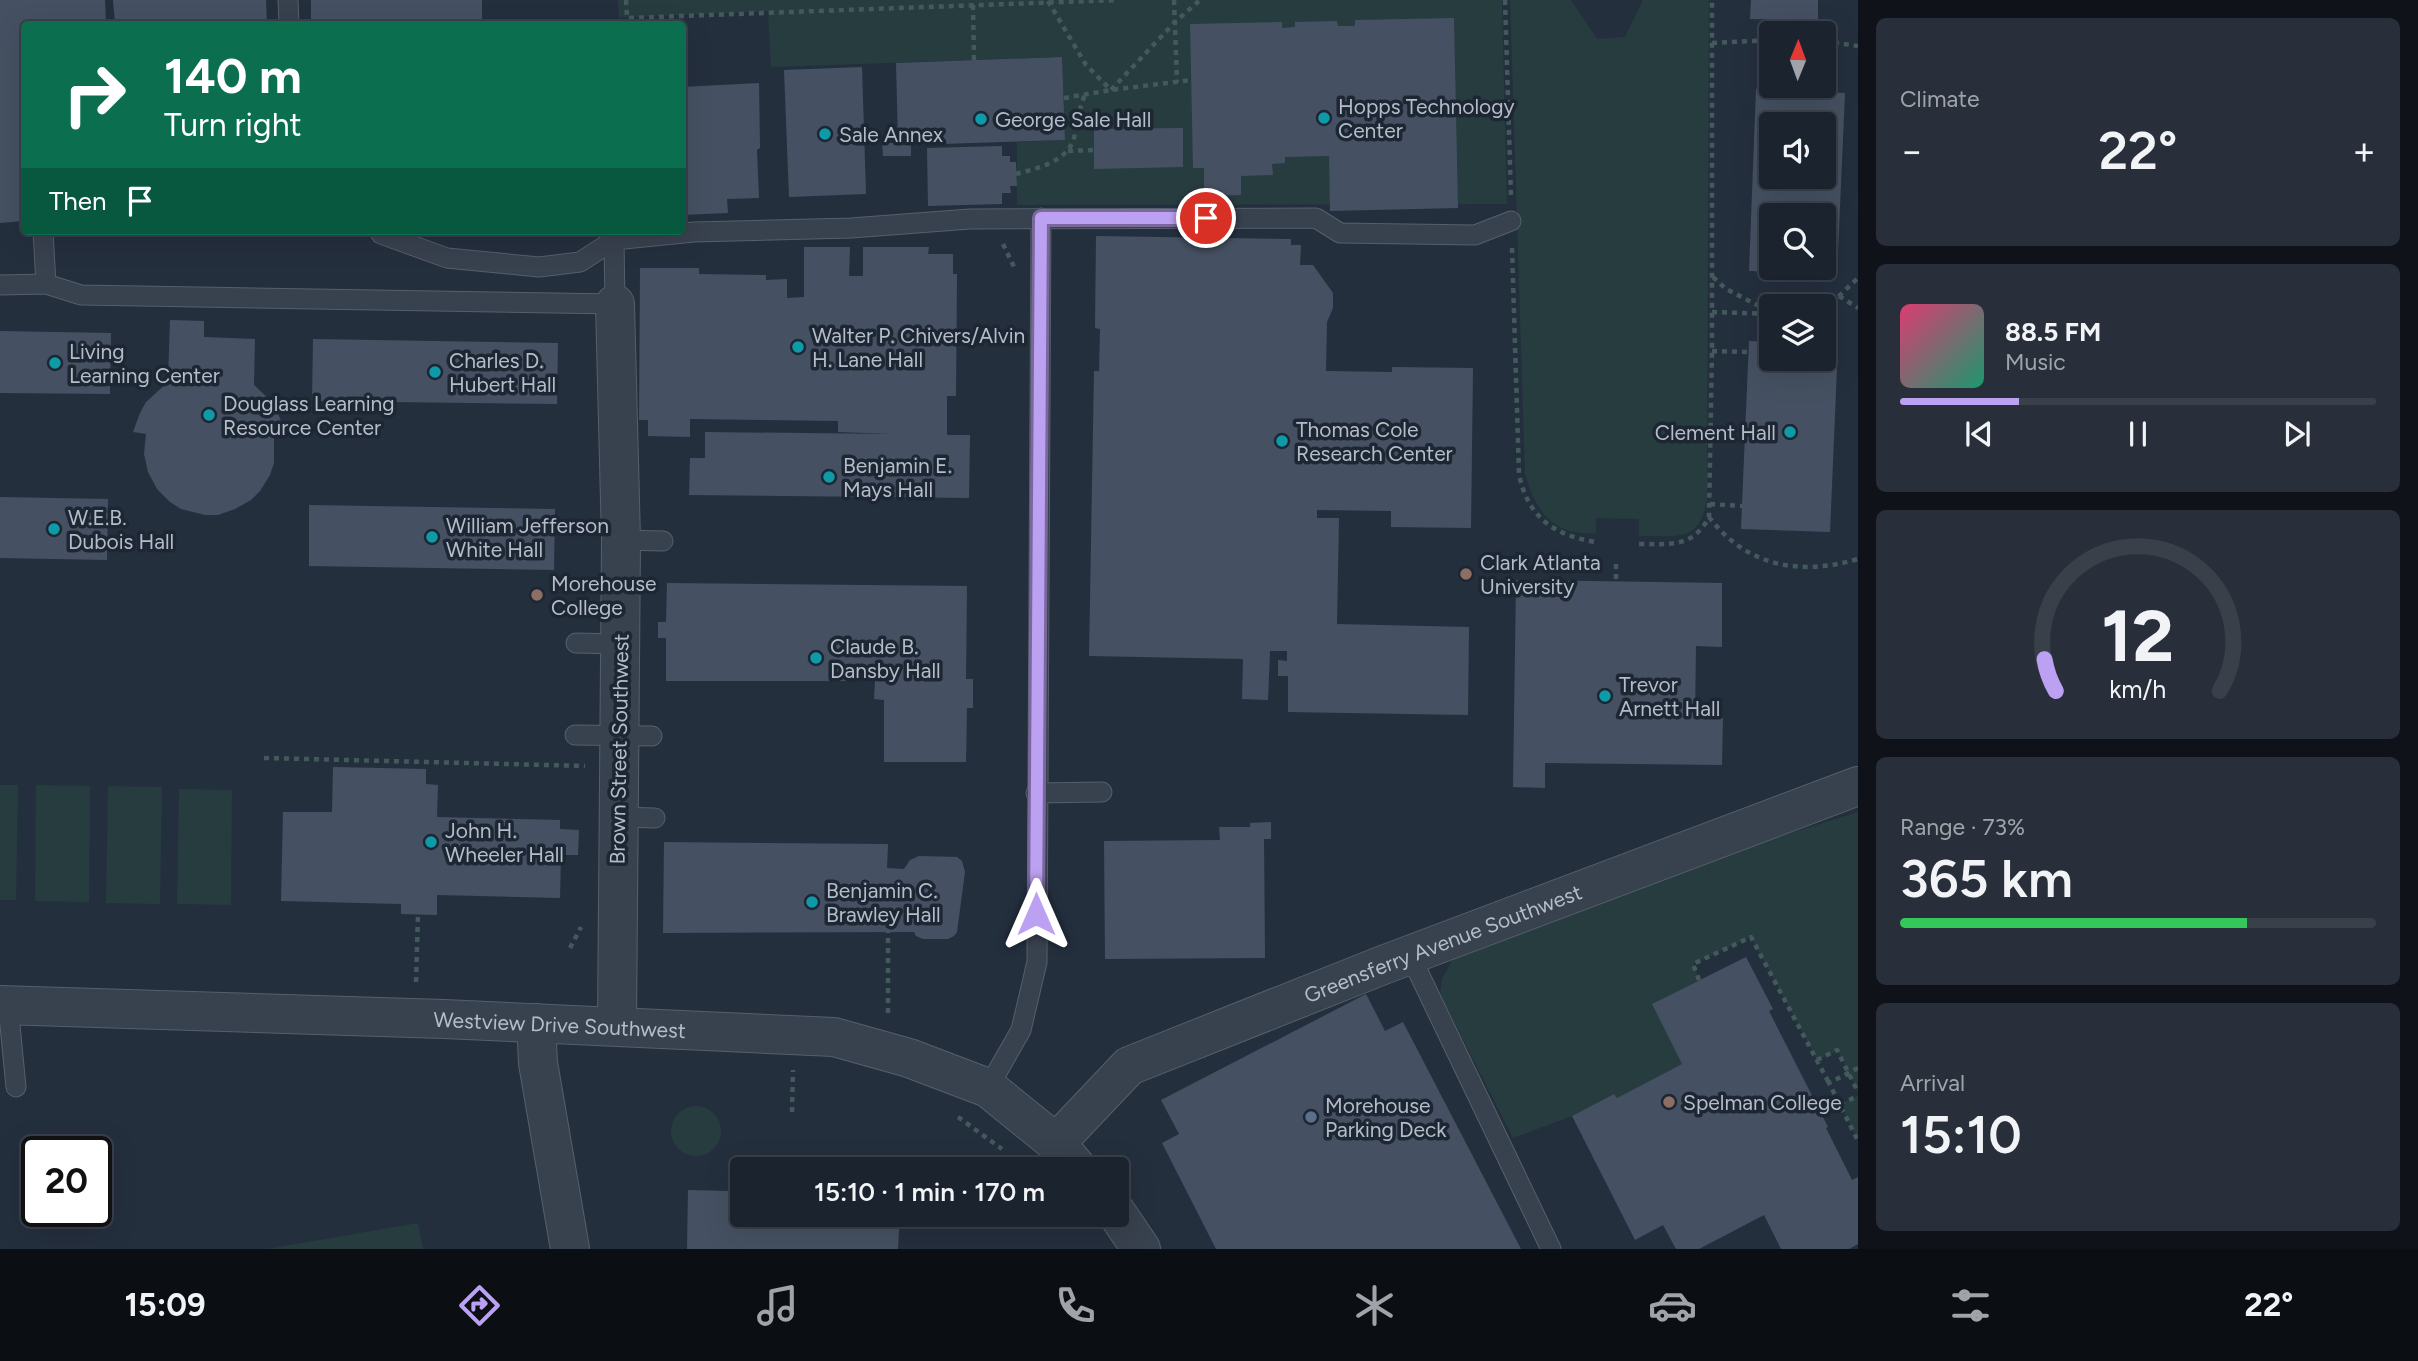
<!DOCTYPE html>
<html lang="en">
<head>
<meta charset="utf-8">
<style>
	:root { --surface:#1b232e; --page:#282f3a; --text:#f1f3f6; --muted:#a0a4aa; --line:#39404a; --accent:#bca0f2 }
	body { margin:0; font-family:Figtree,sans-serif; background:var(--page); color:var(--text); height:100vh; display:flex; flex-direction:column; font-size:26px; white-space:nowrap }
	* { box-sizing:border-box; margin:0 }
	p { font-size:23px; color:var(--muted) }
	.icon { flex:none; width:38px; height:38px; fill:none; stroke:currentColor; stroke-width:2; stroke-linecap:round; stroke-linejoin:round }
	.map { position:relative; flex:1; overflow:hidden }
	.panel { display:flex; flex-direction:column; gap:18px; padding:18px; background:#0f1319; width:560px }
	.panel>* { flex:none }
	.banner { position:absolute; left:21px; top:21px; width:665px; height:214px; border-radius:7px; box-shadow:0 7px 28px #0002,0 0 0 2px var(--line); background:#0b6e4f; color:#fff; overflow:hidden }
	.needle { width:46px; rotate:1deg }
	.fabs { position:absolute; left:1759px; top:21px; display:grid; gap:14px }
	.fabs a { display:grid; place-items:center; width:77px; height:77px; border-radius:7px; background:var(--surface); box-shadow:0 7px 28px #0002,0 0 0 2px var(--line); font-size:35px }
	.speed { position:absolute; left:21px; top:1136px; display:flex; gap:14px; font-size:35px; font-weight:700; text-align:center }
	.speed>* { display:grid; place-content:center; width:91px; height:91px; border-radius:50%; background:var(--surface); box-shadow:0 7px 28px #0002,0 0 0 2px var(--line); line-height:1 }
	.speed .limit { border:4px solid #111; border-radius:10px; background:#fff; color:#111 }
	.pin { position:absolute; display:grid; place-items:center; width:60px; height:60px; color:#fff; margin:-30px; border:4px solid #fff; border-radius:50%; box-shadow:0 2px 7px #0007 }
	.me { position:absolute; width:77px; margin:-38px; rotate:0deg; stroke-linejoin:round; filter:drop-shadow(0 0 5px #0008) }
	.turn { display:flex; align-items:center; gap:24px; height:147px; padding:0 28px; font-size:32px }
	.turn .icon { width:91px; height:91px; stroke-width:2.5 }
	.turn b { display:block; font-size:49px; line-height:60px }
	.then { display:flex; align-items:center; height:66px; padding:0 28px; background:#0003; gap:14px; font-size:26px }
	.big { font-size:52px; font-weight:600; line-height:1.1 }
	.panel .tile { flex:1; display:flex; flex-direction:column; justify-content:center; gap:10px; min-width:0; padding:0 24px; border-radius:10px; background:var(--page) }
	.panel .dial { align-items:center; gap:0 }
	.dial svg { height:182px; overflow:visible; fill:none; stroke:var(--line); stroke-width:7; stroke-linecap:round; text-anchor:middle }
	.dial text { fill:var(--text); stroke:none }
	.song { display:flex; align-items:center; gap:21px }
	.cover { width:84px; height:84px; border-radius:10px; background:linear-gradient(135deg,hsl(340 70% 55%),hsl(160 70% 35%)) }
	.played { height:7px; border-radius:4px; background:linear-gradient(90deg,var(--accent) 25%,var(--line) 25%) }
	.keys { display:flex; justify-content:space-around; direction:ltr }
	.heat { display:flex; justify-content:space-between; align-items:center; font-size:38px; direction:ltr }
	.charge { height:10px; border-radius:5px; background:linear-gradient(90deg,#34c759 73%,var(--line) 0) }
	.trip { position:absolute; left:730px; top:1157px; width:399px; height:70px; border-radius:7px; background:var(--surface); box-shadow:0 7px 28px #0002,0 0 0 2px var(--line); font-weight:600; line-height:70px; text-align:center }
	.dock { display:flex; height:112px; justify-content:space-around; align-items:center; background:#0b0e12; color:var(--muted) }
	.dock .icon { width:49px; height:49px }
	.dock .active { color:var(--accent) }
	.dock b { font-size:32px; color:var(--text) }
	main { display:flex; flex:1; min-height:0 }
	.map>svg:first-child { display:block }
</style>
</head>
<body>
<main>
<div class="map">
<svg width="1858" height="1249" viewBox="0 0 1858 1249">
	<rect width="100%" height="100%" fill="#242f3e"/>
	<!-- green -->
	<path fill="#263c3f" d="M618,0H1502L1507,204L1017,205V142L1065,140L1062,57L771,67L768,11L619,18Z
		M1510,0H1571L1597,39L1625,37L1643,0H1709L1707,500C1699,544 1677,535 1639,536V519L1596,518V533C1553,536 1536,512 1525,474Z
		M0,785H18L16,900H0Z
		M36,785L90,786L89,902L35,901Z
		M108,786L162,787L160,904L106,903Z
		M179,789L232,790L231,905L177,904Z
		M1858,812V1092L1838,1051L1817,1060L1751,937L1694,964L1699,980L1652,1004L1682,1064L1617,1098L1614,1094L1572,1116L1513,1138L1440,994L1442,979L1452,960L1711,858Z
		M1858,1096V1141L1840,1104Z
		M671 1131a25 25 0 1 1 50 0a25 25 0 1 1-50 0Z
		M418,1223L423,1249H267Z"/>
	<!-- building -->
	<path fill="#455162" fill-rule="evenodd" d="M0,0H105L106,24H24V221L0,223Z
		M113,0H266L267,24H115Z
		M311,0H482V24H311Z
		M1751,0H1818V20L1750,19Z
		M1454,18L1458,208L1330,211L1329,156L1285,157V163L1272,164L1273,175L1241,176V195L1204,196V168H1193L1190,24L1282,22V28L1295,27V22L1337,21L1338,26H1355V20Z
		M1062,57L1065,140L911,145V156H883L882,143H898L896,63Z
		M862,67L866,194L789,197L784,70Z
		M759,83L760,148L757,150L759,198L727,199L728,213L682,215V87Z
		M1756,89L1845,93L1837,275L1749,271ZM1771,124H1824V177H1771ZM1771,215H1824V268H1771Z
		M1183,128V167L1094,169V129Z
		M1002,146V156H1010V162H1016L1017,186H1010L1011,193H1002V204L928,206L927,148Z
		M1096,236L1291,239V245H1301L1300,265H1313L1333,293V308L1327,322L1326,371L1392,372V367L1473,368L1471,528L1391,527V511L1317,510V518H1339L1337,624L1469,627L1468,715L1288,712V676H1278V660L1287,661V651H1270L1268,700L1242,699L1243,659L1089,656L1094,371H1099L1100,329L1095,328Z
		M804,247H850L849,276H863V247H929L928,254H953V274H957L956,396H947V435H970L969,498L689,495L690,458H705V432L891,434L838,432V421L690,419V437L648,436V420H639L640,268H699V274L766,275V280L787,279V298L804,297Z
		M170,320L204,321V337L255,339L254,385L269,399L277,411L287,436L274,438V463L270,475L260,491L251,500L235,509L218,515H205L181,509L170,502L157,489L148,472L144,454L146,434L133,432L140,413L146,402L168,382Z
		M0,331L111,333L110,394L0,393Z
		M313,339L558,343L557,404L312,401Z
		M1749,341L1771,342V359H1824V345H1838L1830,532L1741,529Z
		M0,497L108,499L107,560L0,558Z
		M309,505L555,509L554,570L309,566Z
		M1516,580L1722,583V647L1696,646L1695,718H1723L1722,765L1545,763V788L1513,787Z
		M667,583L967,586L966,679H973V708H967L966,762H884V700L874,699L875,681H666V638H658V622H666Z
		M333,767L426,769V784L438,785L437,817L560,820V829L579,830L578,855H561L560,898L437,895V915L401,914V904L281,901L283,812H332Z
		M1271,822V839H1264L1265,958L1105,959L1104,841L1220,840L1219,827H1250V823Z
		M664,842L888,844L887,868L904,869L910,860L919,856L957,857L962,861L965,872L957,932L954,936L948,939H923L916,936L914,932L663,933Z
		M1746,957L1773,1009L1769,1011L1828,1127L1826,1128L1852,1180L1858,1177V1244L1849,1249H1781L1764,1215L1699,1249H1676L1663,1225L1635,1240L1572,1116L1614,1094L1617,1098L1682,1064L1652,1004Z
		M1366,994L1385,1031L1403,1022L1521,1249H1216L1162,1143L1179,1134L1161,1100Z
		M729,1183H742V1214H900L898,1249H687L688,1190L729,1191Z"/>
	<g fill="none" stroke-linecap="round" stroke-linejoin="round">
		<!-- service casing -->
		<g stroke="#565f6c" stroke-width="21">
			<path id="service" d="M288,0L289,24
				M43,231L46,284L81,295L615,304L614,240L694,232L851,228L970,219L1316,218L1340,233L1475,235L1511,221
				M381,234L447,258L539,267L580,262L614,240
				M0,285L46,284
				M621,540L663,541
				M576,643L620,644
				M575,735L652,736
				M1036,793L1102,792
				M618,817L655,818
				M1410,955L1551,1249
				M8,1005L16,1087
				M988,1088L1021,1030L1037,962L1041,218"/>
		</g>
		<!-- minor casing -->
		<g stroke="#565f6c" stroke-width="40">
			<g id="minor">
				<path d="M615,304L621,540L617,1025"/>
				<path id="s1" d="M0,1005L444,1019L834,1037L909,1058L988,1088L1056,1143L1078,1169"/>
				<path d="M536,1023L538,1063L570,1249"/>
				<path id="s2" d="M1056,1143L1129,1066L1383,965L1858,786"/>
				<path d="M1116,1212L1141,1249"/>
			</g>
		</g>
		<!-- path -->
		<path stroke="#44595c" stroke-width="4.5" stroke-dasharray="5 5" stroke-linecap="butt" d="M626,0L627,18L1118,0
			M1174,0L1177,82
			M1505,0L1511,197
			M1048,1L1086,65L1111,90L1175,22L1200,0
			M973,5L974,60
			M1824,41L1858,46
			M1712,43L1771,40
			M1064,98L1111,90L1191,80
			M1068,151L1094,150
			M1016,174C1038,168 1067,162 1074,138C1078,123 1078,110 1085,95
			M508,231L512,235
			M1003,244L1014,267
			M1512,248L1519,474C1527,516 1554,536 1596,542
			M1713,277L1726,289L1771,312
			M1839,296L1858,308
			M1824,310L1858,278
			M1712,312L1771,314
			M1712,351L1749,352
			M1710,504L1742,506
			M1709,517C1747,567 1800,576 1858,559
			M1639,544C1670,544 1693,548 1709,517L1712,351V0
			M1616,564V582
			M264,758L585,766
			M570,948L581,927
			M1699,980L1693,964L1751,937L1829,1083
			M416,982L418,914
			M888,1013V932
			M1817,1060L1837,1050L1858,1092
			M1858,1068L1829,1083L1858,1141
			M1840,1104L1858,1096
			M792,1112L793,1070
			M958,1117L1002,1149"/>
		<!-- service -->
		<use href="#service" stroke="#38414e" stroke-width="19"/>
		<!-- minor -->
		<use href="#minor" stroke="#38414e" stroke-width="38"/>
	</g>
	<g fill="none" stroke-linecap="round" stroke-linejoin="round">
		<!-- route casing -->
		<g stroke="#7a689d" stroke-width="18">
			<path id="route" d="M1036,914L1041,218H1206"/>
		</g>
		<!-- route -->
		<use href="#route" stroke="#bca0f2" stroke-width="12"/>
	</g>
	<!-- markers -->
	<g fill="#0f9aa8" stroke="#1d2633" stroke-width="2.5">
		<circle cx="1324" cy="118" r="7"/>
		<circle cx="981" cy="119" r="7"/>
		<circle cx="825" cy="134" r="7"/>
		<circle cx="798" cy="347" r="7"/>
		<circle cx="55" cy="363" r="7"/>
		<circle cx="435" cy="372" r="7"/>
		<circle cx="209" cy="415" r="7"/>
		<circle cx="1790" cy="432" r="7"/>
		<circle cx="1282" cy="441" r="7"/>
		<circle cx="829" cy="477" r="7"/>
		<circle cx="54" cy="529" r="7"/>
		<circle cx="432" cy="537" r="7"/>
		<circle cx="816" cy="658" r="7"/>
		<circle cx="1605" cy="696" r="7"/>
		<circle cx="431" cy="842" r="7"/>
		<circle cx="812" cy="902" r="7"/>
	</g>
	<g fill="#8d6e63" stroke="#1d2633" stroke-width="2.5">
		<circle cx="1466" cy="574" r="7"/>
		<circle cx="537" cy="595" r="7"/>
		<circle cx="1669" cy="1102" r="7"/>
	</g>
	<circle fill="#5c6f8a" stroke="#1d2633" stroke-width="2.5" cx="1311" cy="1117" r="7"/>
	<g text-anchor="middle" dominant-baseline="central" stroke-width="7" stroke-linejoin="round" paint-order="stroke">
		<!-- poi labels -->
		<g font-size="21" fill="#b4bcc9" stroke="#1d2633" text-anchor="start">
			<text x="1338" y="106">Hopps Technology<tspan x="1338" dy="24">Center</tspan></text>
			<text x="995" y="119">George Sale Hall</text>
			<text x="839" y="134">Sale Annex</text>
			<text x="812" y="335">Walter P. Chivers/Alvin<tspan x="812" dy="24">H. Lane Hall</tspan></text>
			<text x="69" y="351">Living<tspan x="69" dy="24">Learning Center</tspan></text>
			<text x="449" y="360">Charles D.<tspan x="449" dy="24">Hubert Hall</tspan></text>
			<text x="223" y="403">Douglass Learning<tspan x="223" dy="24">Resource Center</tspan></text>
			<text x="1296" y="429">Thomas Cole<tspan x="1296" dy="24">Research Center</tspan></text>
			<text x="1776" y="432" text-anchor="end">Clement Hall</text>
			<text x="843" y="465">Benjamin E.<tspan x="843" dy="24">Mays Hall</tspan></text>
			<text x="68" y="517">W.E.B.<tspan x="68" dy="24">Dubois Hall</tspan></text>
			<text x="446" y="525">William Jefferson<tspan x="446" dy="24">White Hall</tspan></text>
			<text x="1480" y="562">Clark Atlanta<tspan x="1480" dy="24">University</tspan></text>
			<text x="551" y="583">Morehouse<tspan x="551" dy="24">College</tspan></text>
			<text x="830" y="646">Claude B.<tspan x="830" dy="24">Dansby Hall</tspan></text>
			<text x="1619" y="684">Trevor<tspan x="1619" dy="24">Arnett Hall</tspan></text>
			<text x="445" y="830">John H.<tspan x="445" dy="24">Wheeler Hall</tspan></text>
			<text x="826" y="890">Benjamin C.<tspan x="826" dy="24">Brawley Hall</tspan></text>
			<text x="1683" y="1102">Spelman College</text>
			<text x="1325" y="1105">Morehouse<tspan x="1325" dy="24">Parking Deck</tspan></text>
		</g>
		<!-- street labels -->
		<g font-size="21" fill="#b4bcc9" stroke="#1d2633">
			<text transform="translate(619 749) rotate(-89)">Brown Street Southwest</text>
			<text stroke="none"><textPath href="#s2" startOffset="443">Greensferry Avenue Southwest</textPath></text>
			<text stroke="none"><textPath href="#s1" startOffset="560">Westview Drive Southwest</textPath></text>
		</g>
	</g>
</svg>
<div class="fabs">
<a><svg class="needle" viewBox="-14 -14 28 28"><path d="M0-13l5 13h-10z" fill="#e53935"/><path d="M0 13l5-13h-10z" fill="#a0a4aa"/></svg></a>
<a><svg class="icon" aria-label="sound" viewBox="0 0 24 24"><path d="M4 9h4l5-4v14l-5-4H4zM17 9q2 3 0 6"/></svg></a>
<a><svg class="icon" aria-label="search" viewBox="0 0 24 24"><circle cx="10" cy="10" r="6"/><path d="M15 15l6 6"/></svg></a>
<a><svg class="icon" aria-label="layers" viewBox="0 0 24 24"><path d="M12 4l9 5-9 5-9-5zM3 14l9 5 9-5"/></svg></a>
</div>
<div class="speed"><div class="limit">20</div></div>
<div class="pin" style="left:1206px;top:218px;background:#d93025"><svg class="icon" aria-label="arrive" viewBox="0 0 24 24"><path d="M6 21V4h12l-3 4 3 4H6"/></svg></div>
<svg class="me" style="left:1036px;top:914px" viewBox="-20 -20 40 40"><path d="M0-17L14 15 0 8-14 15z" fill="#bca0f2" stroke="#fff" stroke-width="4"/></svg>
<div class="trip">15:10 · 1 min · 170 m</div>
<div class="banner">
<div class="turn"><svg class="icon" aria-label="right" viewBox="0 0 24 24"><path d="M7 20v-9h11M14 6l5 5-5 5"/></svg><div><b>140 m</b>Turn right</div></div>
<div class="then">Then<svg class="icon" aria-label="arrive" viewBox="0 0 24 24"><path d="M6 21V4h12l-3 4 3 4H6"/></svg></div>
</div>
</div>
<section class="panel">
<div class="tile"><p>Climate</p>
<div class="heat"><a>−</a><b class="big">22°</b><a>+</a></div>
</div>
<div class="tile">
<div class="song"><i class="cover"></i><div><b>88.5 FM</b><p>Music</p></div></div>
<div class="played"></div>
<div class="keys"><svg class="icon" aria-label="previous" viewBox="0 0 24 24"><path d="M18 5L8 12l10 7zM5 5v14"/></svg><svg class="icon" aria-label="pause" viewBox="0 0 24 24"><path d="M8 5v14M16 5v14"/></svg><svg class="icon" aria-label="next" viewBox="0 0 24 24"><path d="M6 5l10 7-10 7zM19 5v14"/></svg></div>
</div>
<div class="tile dial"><svg viewBox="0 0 100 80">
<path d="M14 69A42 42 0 1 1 86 69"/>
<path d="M14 69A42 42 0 0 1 9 55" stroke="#bca0f2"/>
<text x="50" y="56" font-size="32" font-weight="700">12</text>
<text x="50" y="72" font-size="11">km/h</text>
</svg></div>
<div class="tile"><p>Range · 73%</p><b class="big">365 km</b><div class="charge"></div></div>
<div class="tile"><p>Arrival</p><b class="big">15:10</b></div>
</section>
</main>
<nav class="dock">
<b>15:09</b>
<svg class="icon active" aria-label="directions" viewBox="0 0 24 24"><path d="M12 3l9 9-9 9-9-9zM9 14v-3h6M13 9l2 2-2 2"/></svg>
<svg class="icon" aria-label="music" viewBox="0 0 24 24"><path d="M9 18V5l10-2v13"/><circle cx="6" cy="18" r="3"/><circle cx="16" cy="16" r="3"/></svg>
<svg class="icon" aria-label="phone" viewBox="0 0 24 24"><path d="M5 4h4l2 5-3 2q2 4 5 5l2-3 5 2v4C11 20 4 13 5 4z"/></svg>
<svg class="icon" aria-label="climate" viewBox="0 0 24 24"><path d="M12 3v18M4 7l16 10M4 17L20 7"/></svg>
<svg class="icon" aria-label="car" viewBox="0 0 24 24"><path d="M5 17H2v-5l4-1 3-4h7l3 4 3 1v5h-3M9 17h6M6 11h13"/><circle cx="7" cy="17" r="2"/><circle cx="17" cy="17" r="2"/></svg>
<svg class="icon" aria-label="filters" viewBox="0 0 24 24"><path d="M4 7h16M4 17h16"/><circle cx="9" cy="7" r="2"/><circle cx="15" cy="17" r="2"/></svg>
<b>22°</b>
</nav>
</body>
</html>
